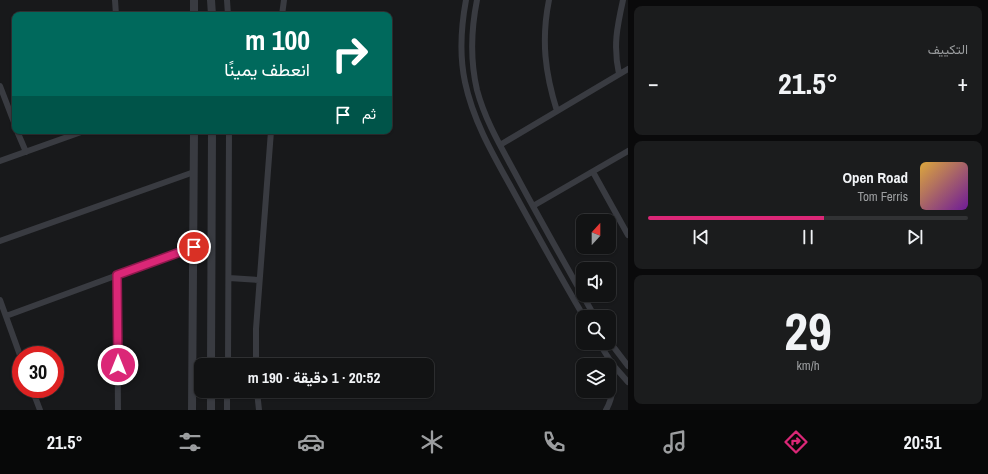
<!DOCTYPE html>
<html lang="ar">
<head>
<meta charset="utf-8">
<style>
	:root { --surface:#121314; --page:#1b1c1d; --text:#f1f3f6; --muted:#9c9ea0; --line:#313234; --accent:#db2777 }
	body { margin:0; font-family:"Archivo Narrow",Vazirmatn,sans-serif; background:var(--page); color:var(--text); direction:rtl; height:100vh; display:flex; flex-direction:column; font-size:15px; white-space:nowrap }
	* { box-sizing:border-box; margin:0 }
	p { font-size:13px; color:var(--muted) }
	.icon { flex:none; width:22px; height:22px; fill:none; stroke:currentColor; stroke-width:2; stroke-linecap:round; stroke-linejoin:round }
	.map { position:relative; flex:1; overflow:hidden; direction:ltr }
	.drawer { display:flex; flex-direction:column; gap:6px; padding:6px; background:#0a0a0b; width:360px }
	.drawer>* { flex:none }
	.guide { position:absolute; left:12px; top:12px; width:380px; height:122px; border-radius:8px; box-shadow:0 1px 3px #0004,0 0 0 1px var(--line); direction:rtl; background:#00695c; color:#fff; overflow:hidden }
	.needle { width:26px; rotate:21deg }
	.controls { position:absolute; left:576px; top:214px; display:grid; gap:8px }
	.controls a { display:grid; place-items:center; width:40px; height:40px; border-radius:8px; background:var(--surface); box-shadow:0 1px 3px #0004,0 0 0 1px var(--line); font-size:20px }
	.speed { position:absolute; left:12px; top:346px; display:flex; gap:8px; font-size:20px; font-weight:700; text-align:center }
	.speed>* { display:grid; place-content:center; width:52px; height:52px; border-radius:50%; background:var(--surface); box-shadow:0 1px 3px #0004,0 0 0 1px var(--line); line-height:1 }
	.speed .limit { border:6px solid #d22; background:#fff; color:#111 }
	.pin { position:absolute; display:grid; place-items:center; width:34px; height:34px; color:#fff; margin:-17px; border:2px solid #fff; border-radius:50%; box-shadow:0 1px 4px #0007 }
	.me { position:absolute; width:44px; margin:-22px; rotate:0deg; stroke-linejoin:round; filter:drop-shadow(0 0 3px #0008) }
	.turn { display:flex; align-items:center; gap:14px; height:84px; padding:0 16px; font-size:18px }
	.turn .icon { width:52px; height:52px; stroke-width:2.5 }
	.turn b { display:block; font-size:28px; line-height:34px }
	.then { display:flex; align-items:center; height:38px; padding:0 16px; background:#0003; gap:8px; font-size:15px }
	.big { font-size:30px; font-weight:700; line-height:1.1 }
	.drawer .widget { flex:1; display:flex; flex-direction:column; justify-content:center; gap:6px; min-width:0; padding:0 14px; border-radius:8px; background:var(--page) }
	.drawer .dial { align-items:center; gap:0 }
	.dial b { font-size:52px; line-height:1 }
	.song { display:flex; align-items:center; gap:12px }
	.cover { width:48px; height:48px; border-radius:6px; background:linear-gradient(135deg,hsl(40 70% 55%),hsl(280 70% 35%)) }
	.played { height:4px; border-radius:2px; background:linear-gradient(90deg,var(--accent) 55%,var(--line) 55%) }
	.keys { display:flex; justify-content:space-around; direction:ltr }
	.heat { display:flex; justify-content:space-between; align-items:center; font-size:22px; direction:ltr }
	.trip { position:absolute; left:194px; top:358px; width:240px; height:40px; border-radius:8px; background:var(--surface); box-shadow:0 1px 3px #0004,0 0 0 1px var(--line); font-weight:700; line-height:40px; text-align:center; direction:rtl }
	.dock { display:flex; height:64px; justify-content:space-around; align-items:center; background:#070808; color:var(--muted) }
	.dock .icon { width:28px; height:28px }
	.dock .current { color:var(--accent) }
	.dock b { font-size:18px; color:var(--text) }
	main { display:flex; flex:1; min-height:0 }
	.map>svg:first-child { display:block }
</style>
</head>
<body>
<main>
<section class="drawer">
<div class="widget"><p>التكييف</p>
<div class="heat"><a>−</a><b class="big">21.5°</b><a>+</a></div>
</div>
<div class="widget">
<div class="song"><i class="cover"></i><div><b>Open Road</b><p>Tom Ferris</p></div></div>
<div class="played"></div>
<div class="keys"><svg class="icon" aria-label="previous" viewBox="0 0 24 24"><path d="M18 5L8 12l10 7zM5 5v14"/></svg><svg class="icon" aria-label="pause" viewBox="0 0 24 24"><path d="M8 5v14M16 5v14"/></svg><svg class="icon" aria-label="next" viewBox="0 0 24 24"><path d="M6 5l10 7-10 7zM19 5v14"/></svg></div>
</div>
<div class="widget dial"><b>29</b><p>km/h</p></div>
</section>
<div class="map">
<svg width="628" height="410" viewBox="0 0 628 410">
	<rect width="100%" height="100%" fill="#18191b"/>
	<g fill="none" stroke-linecap="round" stroke-linejoin="round">
		<!-- minor -->
		<path stroke="#393b41" stroke-width="6" d="M115,0L116,15
			M227,0L228,15
			M466,0C461,27 459,54 465,82C473,120 492,153 511,187C535,231 559,274 584,317
			M477,0C471,30 470,60 477,90C485,120 501,147 515,173C541,222 568,269 595,317
			M549,0C541,40 545,73 557,111
			M282,15L284,0
			M619,74C613,46 617,27 623,0
			M0,86L15,125
			M17,131L26,152
			M500,145L628,69
			M0,161L84,131
			M593,172L628,235
			M533,206L628,151
			M0,241L194,172
			M117,275L118,410
			M229,278L259,280
			M0,300L21,358
			M6,316L194,247
			M609,341L628,366
			M599,343L613,365L628,382
			M228,365L229,131
			M256,365V329L271,131
			M32,389L40,410
			M257,391L259,410
			M227,410V391
			M606,410C614,396 614,381 613,365"/>
		<!-- tertiary -->
		<path stroke="#393b41" stroke-width="8" d="M194,0V15
			M211,0L212,15
			M211,365L212,131
			M192,410L194,131
			M211,410V391"/>
	</g>
	<g fill="none" stroke-linecap="round" stroke-linejoin="round">
		<!-- route casing -->
		<g stroke="#8e194d" stroke-width="10">
			<path id="route" d="M118,365L117,275L194,247"/>
		</g>
		<!-- route -->
		<use href="#route" stroke="#db2777" stroke-width="7"/>
	</g>
</svg>
<div class="controls">
<a><svg class="needle" viewBox="-14 -14 28 28"><path d="M0-13l5 13h-10z" fill="#e53935"/><path d="M0 13l5-13h-10z" fill="#9c9ea0"/></svg></a>
<a><svg class="icon" aria-label="sound" viewBox="0 0 24 24"><path d="M4 9h4l5-4v14l-5-4H4zM17 9q2 3 0 6"/></svg></a>
<a><svg class="icon" aria-label="search" viewBox="0 0 24 24"><circle cx="10" cy="10" r="6"/><path d="M15 15l6 6"/></svg></a>
<a><svg class="icon" aria-label="layers" viewBox="0 0 24 24"><path d="M12 4l9 5-9 5-9-5zM3 14l9 5 9-5"/></svg></a>
</div>
<div class="speed"><div class="limit">30</div></div>
<div class="pin" style="left:194px;top:247px;background:#d93025"><svg class="icon" aria-label="arrive" viewBox="0 0 24 24"><path d="M6 21V4h12l-3 4 3 4H6"/></svg></div>
<svg class="me" style="left:118px;top:365px" viewBox="-20 -20 40 40"><circle r="17" fill="#db2777" stroke="#fff" stroke-width="3"/><path d="M0-11L8 9 0 5-8 9z" fill="#fff"/></svg>
<div class="trip">20:52 · 1 دقيقة · 190 m</div>
<div class="guide">
<div class="turn"><svg class="icon" aria-label="right" viewBox="0 0 24 24"><path d="M7 20v-9h11M14 6l5 5-5 5"/></svg><div><b>100 m</b>انعطف يمينًا</div></div>
<div class="then">ثم<svg class="icon" aria-label="arrive" viewBox="0 0 24 24"><path d="M6 21V4h12l-3 4 3 4H6"/></svg></div>
</div>
</div>
</main>
<nav class="dock">
<b>20:51</b>
<svg class="icon current" aria-label="directions" viewBox="0 0 24 24"><path d="M12 3l9 9-9 9-9-9zM9 14v-3h6M13 9l2 2-2 2"/></svg>
<svg class="icon" aria-label="music" viewBox="0 0 24 24"><path d="M9 18V5l10-2v13"/><circle cx="6" cy="18" r="3"/><circle cx="16" cy="16" r="3"/></svg>
<svg class="icon" aria-label="phone" viewBox="0 0 24 24"><path d="M5 4h4l2 5-3 2q2 4 5 5l2-3 5 2v4C11 20 4 13 5 4z"/></svg>
<svg class="icon" aria-label="climate" viewBox="0 0 24 24"><path d="M12 3v18M4 7l16 10M4 17L20 7"/></svg>
<svg class="icon" aria-label="car" viewBox="0 0 24 24"><path d="M5 17H2v-5l4-1 3-4h7l3 4 3 1v5h-3M9 17h6M6 11h13"/><circle cx="7" cy="17" r="2"/><circle cx="17" cy="17" r="2"/></svg>
<svg class="icon" aria-label="filters" viewBox="0 0 24 24"><path d="M4 7h16M4 17h16"/><circle cx="9" cy="7" r="2"/><circle cx="15" cy="17" r="2"/></svg>
<b>21.5°</b>
</nav>
</body>
</html>
